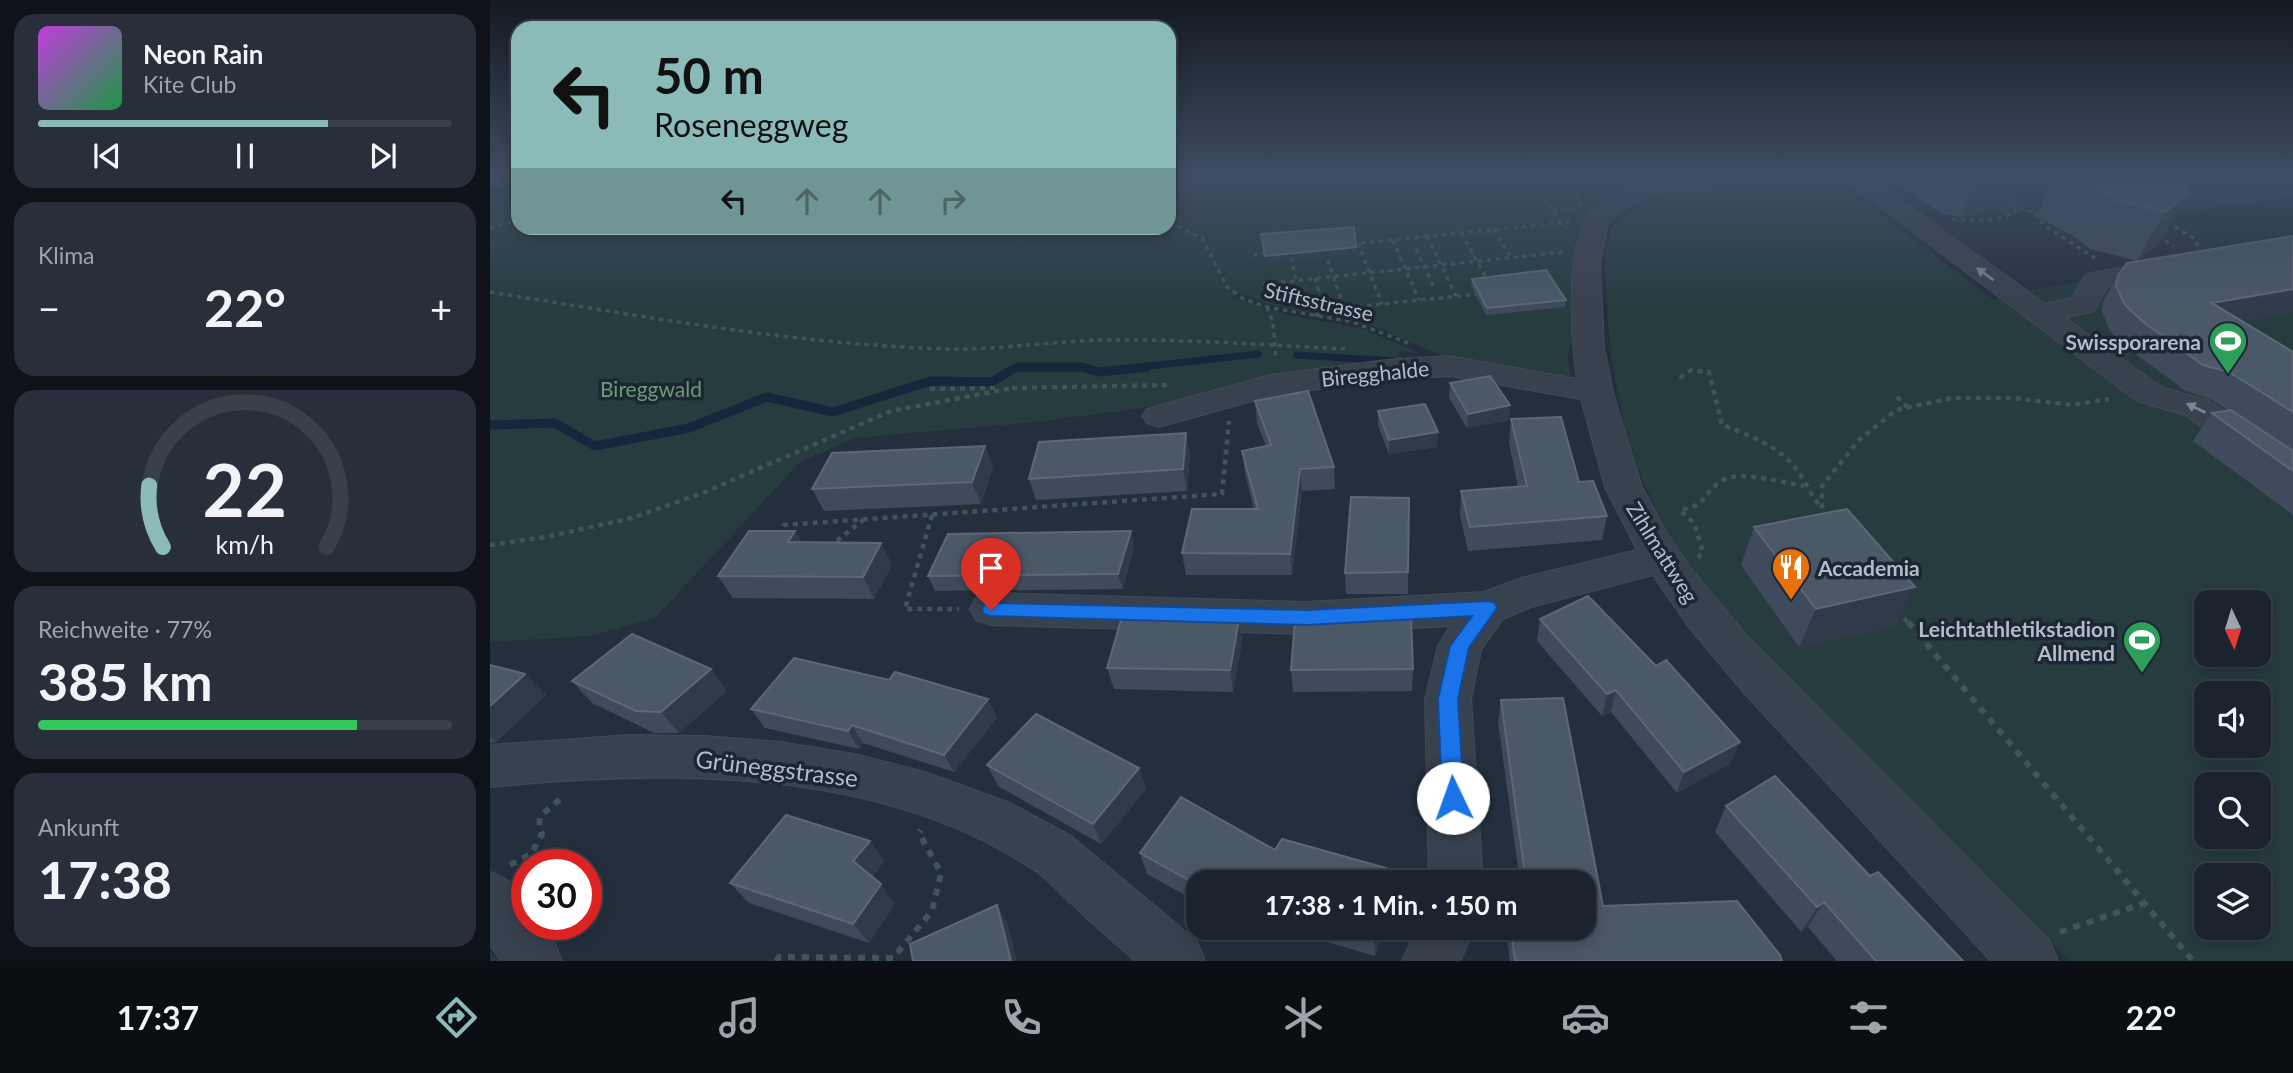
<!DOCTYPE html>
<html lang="de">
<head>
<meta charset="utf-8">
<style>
	:root { --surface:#1b232e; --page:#282f3a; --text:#f1f3f6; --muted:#a0a4aa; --line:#39404a; --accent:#8bbbb9 }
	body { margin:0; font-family:Lato,sans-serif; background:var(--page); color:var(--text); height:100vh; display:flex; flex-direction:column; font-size:26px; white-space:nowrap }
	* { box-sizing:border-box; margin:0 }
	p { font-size:23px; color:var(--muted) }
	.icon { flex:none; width:38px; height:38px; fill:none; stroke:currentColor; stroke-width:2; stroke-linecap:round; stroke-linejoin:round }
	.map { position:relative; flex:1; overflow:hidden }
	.drawer { display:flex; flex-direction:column; gap:14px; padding:14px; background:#0f1319; width:490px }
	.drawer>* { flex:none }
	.guide { position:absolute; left:21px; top:21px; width:665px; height:214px; border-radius:21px; box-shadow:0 4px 18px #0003,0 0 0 2px var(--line); background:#8bbbb9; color:#111; overflow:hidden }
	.needle { width:46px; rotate:176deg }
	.fabs { position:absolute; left:1704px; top:590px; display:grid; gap:14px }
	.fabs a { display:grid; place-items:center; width:77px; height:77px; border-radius:14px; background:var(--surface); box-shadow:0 4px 18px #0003,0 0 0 2px var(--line); font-size:35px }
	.speed { position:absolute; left:21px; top:849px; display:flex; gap:14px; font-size:35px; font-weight:700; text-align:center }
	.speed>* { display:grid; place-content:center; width:91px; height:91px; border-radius:50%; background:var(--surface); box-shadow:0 4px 18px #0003,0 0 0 2px var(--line); line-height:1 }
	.speed .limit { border:10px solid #d22; background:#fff; color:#111 }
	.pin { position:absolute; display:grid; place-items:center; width:60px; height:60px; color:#fff; margin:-72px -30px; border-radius:50% 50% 50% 0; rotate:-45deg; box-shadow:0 0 7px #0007 }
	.pin .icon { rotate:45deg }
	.me { position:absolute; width:77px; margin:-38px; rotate:357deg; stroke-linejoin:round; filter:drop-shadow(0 0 5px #0008) }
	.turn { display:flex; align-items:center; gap:24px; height:147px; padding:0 28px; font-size:32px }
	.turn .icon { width:91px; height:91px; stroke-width:2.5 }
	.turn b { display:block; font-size:49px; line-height:60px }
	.lanes { display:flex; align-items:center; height:66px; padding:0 28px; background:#0003; justify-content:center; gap:35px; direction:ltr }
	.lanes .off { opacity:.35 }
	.big { font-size:52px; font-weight:700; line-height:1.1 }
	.drawer .card { flex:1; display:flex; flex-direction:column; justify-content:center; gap:10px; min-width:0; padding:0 24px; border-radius:21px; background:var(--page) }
	.drawer .dial { align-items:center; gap:0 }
	.dial svg { height:182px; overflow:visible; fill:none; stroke:var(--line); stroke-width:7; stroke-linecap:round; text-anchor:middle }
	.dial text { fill:var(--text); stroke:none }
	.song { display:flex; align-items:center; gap:21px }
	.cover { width:84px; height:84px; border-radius:10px; background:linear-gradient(135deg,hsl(290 70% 55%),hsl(140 70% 35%)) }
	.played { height:7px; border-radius:4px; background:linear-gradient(90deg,var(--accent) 70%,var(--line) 70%) }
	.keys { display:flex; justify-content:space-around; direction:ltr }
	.heat { display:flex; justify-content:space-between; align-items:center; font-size:38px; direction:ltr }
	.charge { height:10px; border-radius:5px; background:linear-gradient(90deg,#34c759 77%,var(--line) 0) }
	.trip { position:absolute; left:696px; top:870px; width:410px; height:70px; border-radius:21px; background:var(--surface); box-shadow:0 4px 18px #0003,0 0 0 2px var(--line); font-weight:700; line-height:70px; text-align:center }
	.tabs { display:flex; height:112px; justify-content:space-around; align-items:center; background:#0b0e12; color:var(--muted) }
	.tabs .icon { width:49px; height:49px }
	.tabs .on { color:var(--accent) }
	.tabs b { font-size:32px; color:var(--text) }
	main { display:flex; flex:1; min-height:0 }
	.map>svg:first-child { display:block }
</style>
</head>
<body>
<main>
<section class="drawer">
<div class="card">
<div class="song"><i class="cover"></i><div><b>Neon Rain</b><p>Kite Club</p></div></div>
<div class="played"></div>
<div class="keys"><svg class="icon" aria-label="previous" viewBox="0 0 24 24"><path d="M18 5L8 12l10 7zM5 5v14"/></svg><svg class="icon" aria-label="pause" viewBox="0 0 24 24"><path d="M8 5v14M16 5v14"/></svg><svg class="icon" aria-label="next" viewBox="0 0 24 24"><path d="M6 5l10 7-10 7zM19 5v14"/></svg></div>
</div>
<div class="card"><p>Klima</p>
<div class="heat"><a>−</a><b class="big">22°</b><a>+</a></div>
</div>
<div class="card dial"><svg viewBox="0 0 100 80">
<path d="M14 69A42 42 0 1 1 86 69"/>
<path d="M14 69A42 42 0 0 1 8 42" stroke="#8bbbb9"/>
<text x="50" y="56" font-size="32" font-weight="700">22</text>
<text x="50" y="72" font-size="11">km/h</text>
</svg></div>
<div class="card"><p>Reichweite · 77%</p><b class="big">385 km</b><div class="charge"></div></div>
<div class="card"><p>Ankunft</p><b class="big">17:38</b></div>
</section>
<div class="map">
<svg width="1803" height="961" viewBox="0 0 1803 961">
	<rect width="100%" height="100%" fill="#242f3e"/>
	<!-- green -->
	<path fill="#263c3f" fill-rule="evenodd" d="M0,175H28V228H679V175H1090L1053,179L1064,191L1062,194L1115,189L1116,199L1087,231L1085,239L1086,312L1078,358L1081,375L1077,377L963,360L878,324L781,305L749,293L743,296L799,315L873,329L930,353L910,351L909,357L919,359V363L752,383L693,402L646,409L544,422L365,438L310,462L165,618L101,636L0,642Z
		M1093,175H1189L1140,186Z
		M1336,175L1504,300L1534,291L1803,248V961H1580C1506,890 1434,818 1362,745C1304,685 1243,628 1195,559C1147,489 1123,403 1118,319C1117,292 1111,259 1120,234C1136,185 1291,175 1336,175ZM1717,602H1769V654H1717ZM1717,693H1769V746H1717ZM1717,784H1769V836H1717ZM1717,875H1769V928H1717Z"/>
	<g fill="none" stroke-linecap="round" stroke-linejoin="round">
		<!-- stream-far1 -->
		<path stroke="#17263c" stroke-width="7" d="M0,192L28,191
			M807,355L903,361
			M525,368H597
			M641,368L768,354"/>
		<!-- stream -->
		<path stroke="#17263c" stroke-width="9" d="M0,425L65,423L105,446L199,428L277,397L343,412L440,381L501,382L527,367H592L609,372L657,367"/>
		<!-- minor casing -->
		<g stroke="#414a57" stroke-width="2">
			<path id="minor" d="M1186,175H1268L1265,180L1256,182L1184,190L1158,197L1127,213L1117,226L1110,262L1114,348L1124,396L1152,487L1177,533L1201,569L1257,636L1560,941L1568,961H1501L1255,694L1198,626L1163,575L1041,607L1013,619L991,650L981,699L993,882H939L935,699L948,646L960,626L817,634L501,625L486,620L480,609L486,598L501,593L817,602L994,592L1031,578L1147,550L1115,487L1091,399L959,376L896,380L784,395L669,427L657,423L652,416L657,409L781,375L896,360L959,356L1087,379C1082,348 1081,318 1082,287C1084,207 1110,189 1186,175Z
				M1348,175H1376L1555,304L1582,298L1596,274L1677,260L1687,262L1691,268L1687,274L1617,287L1604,311L1575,318L1671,387L1719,401L1803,456V485L1790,482L1695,415L1647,401Z
				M141,735L215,736L290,742L364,754L435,772L520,803L581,836L707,941L715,961H645C625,943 605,926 586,908C573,896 561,882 547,872C393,767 178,769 0,787V745Z
				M0,872C27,882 37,895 37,924H52L64,941L72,961H11L0,945Z
				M927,928H985L970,961H912Z"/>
		</g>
		<!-- path-far2 -->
		<path stroke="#3f5557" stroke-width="3.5" stroke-dasharray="4.5 4.5" stroke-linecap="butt" d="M679,179L693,175
			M1086,194L1092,206
			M1054,197L1070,223L1081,221
			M1529,208L1551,214
			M1062,209L1088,208
			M1545,213L1555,226L1605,258
			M1462,219C1482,221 1513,223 1529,208L1520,200
			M679,222L712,238L737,287L754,299L777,307L863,322L918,343
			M1677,222L1705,239L1711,256
			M0,228L28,219
			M1004,229L1021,258
			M971,233L998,281
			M937,236L966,296
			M1667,236L1684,246
			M903,240L929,300
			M868,243L892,304
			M862,244L1070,223L1077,229
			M926,249L944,287
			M835,251L854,308
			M763,255L777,253
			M801,257L806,280
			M825,278L834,310
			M773,284L1074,252
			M0,292C152,316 302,344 456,349C509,350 562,341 615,340C696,339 777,345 858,349
			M777,307L783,323L786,360
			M825,316L834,310L989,294"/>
		<!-- path-far1 -->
		<path stroke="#3f5557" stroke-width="4.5" stroke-dasharray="5 5" stroke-linecap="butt" d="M1190,378L1201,370L1219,372L1232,425C1257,434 1291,447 1307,470C1316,482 1321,496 1331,507
			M522,388L682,385
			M440,389L507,388
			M1407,397L1417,407
			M442,515L415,609H469
			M1337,517L1332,508V486L1369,440L1406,410L1462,398H1523L1583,405L1619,399
			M289,535L294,525L732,494L739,421
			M0,545L56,537L142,518L215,492L401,411L523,388
			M339,547L373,520
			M1208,558L1213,552L1204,523L1190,510C1220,505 1211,493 1233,480C1250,470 1294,483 1314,486
			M1408,610L1419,624"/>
		<!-- path -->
		<path stroke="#3f5557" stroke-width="6" stroke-dasharray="7 7" stroke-linecap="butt" d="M1418,622L1703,961
			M20,865L41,854L52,834L49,827L50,816L74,796
			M1570,932L1652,904
			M286,961L289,957L403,958L442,911L451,873L429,833L431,830"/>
		<!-- minor -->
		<use href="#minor" fill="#38414e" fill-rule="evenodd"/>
	</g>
	<!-- wall -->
	<path fill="#3f4b5c" d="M1411,175H1536L1520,211L1471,217L1451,213L1408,184Z
		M1566,175H1803V196L1687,212L1669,243L1647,261L1600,249L1582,235L1546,217Z
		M1803,236V312L1752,321L1803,352V515L1703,441L1722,413L1738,410L1720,399L1696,391L1636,347L1620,331L1612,312L1613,302L1628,276Z
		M982,279L1076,300L1075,307L996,315L981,285Z
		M960,383L1020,405L1019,420L977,428L959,398Z
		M765,401L844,467L845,489L812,491L802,575H696L692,553L764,509L755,473L752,451L776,446L767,423Z
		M888,411L947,447L899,454L888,425Z
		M1021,419L1089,482L1117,516L1112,540L978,551L970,515L971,491L1028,487L1019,443Z
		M495,446L503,467L491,504L334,511L322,489Z
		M700,454L697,491L546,500L539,479Z
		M919,498L918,594H856L855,573Z
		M1264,527L1405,626L1309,647L1251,565Z
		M305,531L312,543H391L402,565L384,599L243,598L228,576Z
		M644,546L633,589L445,591L438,576Z
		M1050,619L1166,666L1241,763L1187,793L1121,712L1112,716L1047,641Z
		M749,620L752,641L743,692L624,689L617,668Z
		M0,665L56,695L6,742L0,743Z
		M221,669L237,691L189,733H164L102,703L82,681Z
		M923,669L922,691L803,692L801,670Z
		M399,680L498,699L507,718L464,772L373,743L369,749L275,728L261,709Z
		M1011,700L1113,906L1292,961H1020L1016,928H1094V882H1030L1008,722Z
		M497,765L649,768L656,789L611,844L508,786Z
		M1236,806L1380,876L1473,961H1347L1318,927L1311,932L1225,832Z
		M785,850L709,882V903L657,874L650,853Z
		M394,861L382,877L405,904L379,943L259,903L240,883Z
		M790,928H893L885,956Z"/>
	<!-- shaded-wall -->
	<path fill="#2f3b4b" d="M1488,175H1536L1520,211L1471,217Z
		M1741,175H1803V196L1687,212L1669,243L1647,261L1675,212L1692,198L1703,180Z
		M866,247V253L776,263L775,256Z
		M1803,289V312L1706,329L1722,303Z
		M1020,405L1019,420L977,428L978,414Z
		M948,432L947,447L899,454V440Z
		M696,433L700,454L697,491L693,469Z
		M495,446L503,467L491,504L482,482Z
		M810,469L812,491L802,575L800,554Z
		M305,531L318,553L298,542Z
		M641,531L644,546L633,589L628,574Z
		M391,543L402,565L384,599L373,577Z
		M1425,587L1405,626L1309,647L1326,609Z
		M749,620L752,641L743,692L740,670Z
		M221,669L237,691L189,733L171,712Z
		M35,674L56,695L6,742L0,736V706Z
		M1126,690L1121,712L1112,716L1117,694Z
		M498,699L507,718L464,772L454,755Z
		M362,725L373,743L369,749L358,731Z
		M1250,742L1241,763L1187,793L1194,772Z
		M649,768L656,789L611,844L603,824Z
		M380,841L394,861L378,881L363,861Z
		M391,884L405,904L379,943L363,924Z
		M1334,902L1318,927L1311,932L1327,907Z
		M507,905L518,924L527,961H521Z
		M887,928H893L885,956L884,937Z
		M0,952L5,958L10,961H1Z"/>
	<!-- building -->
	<path fill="#4b5868" stroke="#5c6777" stroke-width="2" d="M1581,175H1684L1697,195L1675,212L1626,200L1606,187Z
		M1693,175H1741L1703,180Z
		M864,227L866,247L775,256L771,234Z
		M1803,236V289L1722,303L1803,352V412L1739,372L1713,365L1652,321L1635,305L1626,286L1628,276L1637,263Z
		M1056,270L1076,300L997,308L982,279Z
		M1000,376L1020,405L978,414L960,383Z
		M818,391L844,467L810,469L800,554L692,553L702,509H768L752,451L781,445L765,401Z
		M935,404L948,432L899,440L888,411Z
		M1741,410L1803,451V471L1722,413Z
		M1071,417L1089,482L1103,481L1117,516L980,527L971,491L1037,486L1021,419Z
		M696,433L693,469L539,479L549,442Z
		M495,446L482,482L322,489L342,453Z
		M861,497L919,498L918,572L855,573Z
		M1357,509L1425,587L1326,609L1264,527Z
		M259,531H305L298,542L391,543L373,577L228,576Z
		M641,531L628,574L438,576L458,534Z
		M1098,596L1166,666L1176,660L1250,742L1194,772L1126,690L1117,694L1050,619Z
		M632,617L749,620L740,670L617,668Z
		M921,618L923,669L801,670L805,619Z
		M142,634L221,669L171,712L146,711L82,681Z
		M304,658L399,680L405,672L498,699L454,755L362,725L358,731L261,709Z
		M0,665L35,674L0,706Z
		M1073,698L1113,906L1247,901L1290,955L1292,961H1025L1021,928H1094V882H1036L1011,700Z
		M546,714L649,768L603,824L497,765Z
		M1285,776L1380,876L1388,872L1473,961H1386L1334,902L1327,907L1236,806Z
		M691,797L785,850L792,839L903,870L900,882H709V886L650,853Z
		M296,815L380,841L363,861L391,884L363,924L240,883Z
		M507,905L521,961H423L420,944Z
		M852,928H887L884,937Z"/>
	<!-- one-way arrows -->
	<defs><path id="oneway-solid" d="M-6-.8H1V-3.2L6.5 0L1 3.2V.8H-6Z" transform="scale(1.75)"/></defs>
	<g fill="#7c8592">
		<use href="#oneway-solid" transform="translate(1495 274) rotate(-144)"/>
		<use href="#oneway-solid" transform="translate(1706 408) rotate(-154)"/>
	</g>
	<!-- sky -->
	<linearGradient id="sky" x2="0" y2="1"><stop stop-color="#141a22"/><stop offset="0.57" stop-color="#3f4d63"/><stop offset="1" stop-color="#3f4d63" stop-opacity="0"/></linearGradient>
	<rect width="1803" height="309" fill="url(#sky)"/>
	<!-- route -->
	<path fill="#1a73e8" stroke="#114b97" stroke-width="2" d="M998,601L1005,603L1007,608L979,648L968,699L974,798L971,805L963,808L956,805L952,798L948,699L960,646L982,616L817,625L501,616L494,614L492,610L494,605L501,603L817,610Z"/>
	<!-- icons -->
	<defs>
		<g id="stadium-pin" transform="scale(2.0125)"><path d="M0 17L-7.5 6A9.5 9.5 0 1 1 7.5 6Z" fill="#2e9e5b" stroke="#1d2633"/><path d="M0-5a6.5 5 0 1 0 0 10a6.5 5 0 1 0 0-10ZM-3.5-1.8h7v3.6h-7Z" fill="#fff"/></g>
		<g id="restaurant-pin" transform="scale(2.0125)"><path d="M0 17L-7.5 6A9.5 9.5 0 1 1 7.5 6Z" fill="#e8710a" stroke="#1d2633"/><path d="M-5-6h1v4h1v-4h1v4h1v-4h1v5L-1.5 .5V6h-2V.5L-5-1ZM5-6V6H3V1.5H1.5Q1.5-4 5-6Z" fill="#fff"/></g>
	</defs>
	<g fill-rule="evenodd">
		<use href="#stadium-pin" x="1738" y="341"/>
		<use href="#restaurant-pin" x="1301" y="567"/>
		<use href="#stadium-pin" x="1652" y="640"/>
	</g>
	<g text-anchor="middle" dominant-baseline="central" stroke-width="7" stroke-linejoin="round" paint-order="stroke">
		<!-- street labels -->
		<g font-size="21" fill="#b4bcc9" stroke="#1d2633">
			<text transform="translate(829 301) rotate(13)">Stiftsstrasse</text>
			<text transform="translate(885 373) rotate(-6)">Biregghalde</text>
			<text transform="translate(1173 552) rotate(58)">Zihlmattweg</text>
		</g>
		<!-- poi labels -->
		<g font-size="21" font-weight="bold" fill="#b4bcc9" stroke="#1d2633" text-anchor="end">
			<text x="1711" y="341">Swissporarena</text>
			<text x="1328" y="567" text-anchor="start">Accademia</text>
			<text x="1625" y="628">Leichtathletikstadion<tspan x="1625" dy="24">Allmend</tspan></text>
		</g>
		<!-- park labels -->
		<g font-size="21" fill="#6b9a76" stroke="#1d2633">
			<text x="161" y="388">Bireggwald</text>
		</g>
		<!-- near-street labels -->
		<g font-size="24" fill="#b4bcc9" stroke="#1d2633">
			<text transform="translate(287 768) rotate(7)">Grüneggstrasse</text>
		</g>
	</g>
</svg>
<div class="fabs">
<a><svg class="needle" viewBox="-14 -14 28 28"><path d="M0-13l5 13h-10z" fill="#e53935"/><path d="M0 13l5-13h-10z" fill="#a0a4aa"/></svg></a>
<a><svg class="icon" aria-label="sound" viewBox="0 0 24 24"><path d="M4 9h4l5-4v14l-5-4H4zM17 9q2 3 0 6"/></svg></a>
<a><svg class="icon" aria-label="search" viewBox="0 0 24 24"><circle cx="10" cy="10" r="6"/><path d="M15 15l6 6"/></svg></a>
<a><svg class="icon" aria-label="layers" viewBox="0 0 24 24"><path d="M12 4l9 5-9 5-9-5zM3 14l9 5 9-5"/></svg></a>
</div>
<div class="speed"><div class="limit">30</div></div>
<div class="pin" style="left:501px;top:610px;background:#d93025"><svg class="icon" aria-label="arrive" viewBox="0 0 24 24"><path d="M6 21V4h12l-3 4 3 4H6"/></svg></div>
<svg class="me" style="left:963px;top:798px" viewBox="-20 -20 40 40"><circle r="19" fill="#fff"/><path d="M0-13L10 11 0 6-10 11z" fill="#1a73e8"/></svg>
<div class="trip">17:38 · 1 Min. · 150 m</div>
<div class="guide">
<div class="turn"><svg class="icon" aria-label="left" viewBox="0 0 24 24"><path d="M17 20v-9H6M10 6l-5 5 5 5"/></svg><div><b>50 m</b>Roseneggweg</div></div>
<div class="lanes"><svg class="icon" aria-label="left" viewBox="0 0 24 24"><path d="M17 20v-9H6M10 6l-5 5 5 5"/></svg><svg class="icon off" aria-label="ahead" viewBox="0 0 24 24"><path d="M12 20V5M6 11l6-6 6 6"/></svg><svg class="icon off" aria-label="ahead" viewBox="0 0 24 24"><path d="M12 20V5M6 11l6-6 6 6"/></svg><svg class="icon off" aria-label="right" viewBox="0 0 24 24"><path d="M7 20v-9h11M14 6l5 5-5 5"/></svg></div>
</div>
</div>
</main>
<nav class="tabs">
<b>17:37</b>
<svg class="icon on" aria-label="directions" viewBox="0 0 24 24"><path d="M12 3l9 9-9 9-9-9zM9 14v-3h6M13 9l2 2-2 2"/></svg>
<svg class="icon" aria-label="music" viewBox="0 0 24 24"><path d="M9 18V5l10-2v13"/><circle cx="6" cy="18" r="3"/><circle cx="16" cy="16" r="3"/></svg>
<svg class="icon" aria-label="phone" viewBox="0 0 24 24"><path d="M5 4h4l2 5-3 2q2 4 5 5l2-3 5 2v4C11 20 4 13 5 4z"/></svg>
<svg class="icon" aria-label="climate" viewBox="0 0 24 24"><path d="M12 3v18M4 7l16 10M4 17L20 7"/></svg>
<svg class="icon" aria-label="car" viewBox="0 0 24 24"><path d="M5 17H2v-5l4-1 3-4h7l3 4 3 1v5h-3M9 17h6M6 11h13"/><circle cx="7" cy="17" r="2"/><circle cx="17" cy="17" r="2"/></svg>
<svg class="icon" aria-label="filters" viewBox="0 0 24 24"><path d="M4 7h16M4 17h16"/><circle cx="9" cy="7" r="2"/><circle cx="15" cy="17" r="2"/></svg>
<b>22°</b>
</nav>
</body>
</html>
